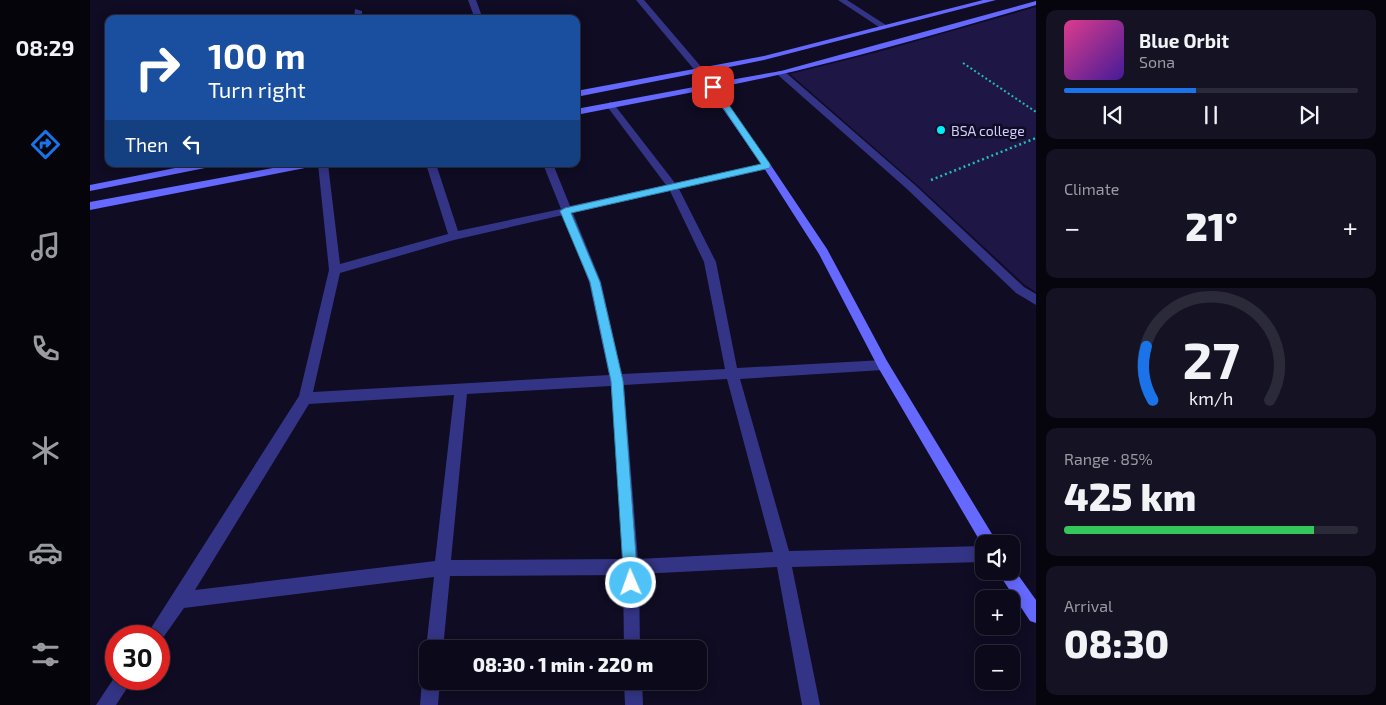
<!DOCTYPE html>
<html lang="en">
<head>
<meta charset="utf-8">
<style>
	:root { --surface:#0b091a; --page:#141223; --text:#f1f3f6; --muted:#9a9aa2; --line:#2b2a39; --accent:#1a73e8 }
	body { margin:0; font-family:"Exo 2",sans-serif; background:var(--page); color:var(--text); height:100vh; display:flex; flex-direction:column; font-size:19px; white-space:nowrap }
	* { box-sizing:border-box; margin:0 }
	p { font-size:16px; color:var(--muted) }
	.icon { flex:none; width:28px; height:28px; fill:none; stroke:currentColor; stroke-width:2; stroke-linecap:round; stroke-linejoin:round }
	.map { position:relative; flex:1; overflow:hidden }
	.details { display:flex; flex-direction:column; gap:10px; padding:10px; background:#06050e; width:350px }
	.details>* { flex:none }
	.hud { position:absolute; left:15px; top:15px; width:475px; height:152px; border-radius:10px; box-shadow:0 2px 12px #0003,0 0 0 1px var(--line); background:#1a4fa0; color:#fff; overflow:hidden }
	.fabs { position:absolute; left:885px; top:535px; display:grid; gap:10px }
	.fabs a { display:grid; place-items:center; width:45px; height:45px; border-radius:10px; background:var(--surface); box-shadow:0 2px 12px #0003,0 0 0 1px var(--line); font-size:25px }
	.speed { position:absolute; left:15px; top:625px; display:flex; gap:10px; font-size:25px; font-weight:700; text-align:center }
	.speed>* { display:grid; place-content:center; width:65px; height:65px; border-radius:50%; background:var(--surface); box-shadow:0 2px 12px #0003,0 0 0 1px var(--line); line-height:1 }
	.speed .limit { border:8px solid #d22; background:#fff; color:#111 }
	.pin { position:absolute; display:grid; place-items:center; width:42px; height:42px; color:#fff; margin:-21px; border-radius:10px; box-shadow:0 2px 8px #0006 }
	.me { position:absolute; width:55px; margin:-28px; rotate:358deg; stroke-linejoin:round; filter:drop-shadow(0 0 4px #0008) }
	.turn { display:flex; align-items:center; gap:18px; height:105px; padding:0 20px; font-size:22px }
	.turn .icon { width:65px; height:65px; stroke-width:2.5 }
	.turn b { display:block; font-size:35px; line-height:42px }
	.then { display:flex; align-items:center; height:48px; padding:0 20px; background:#0003; gap:10px; font-size:19px }
	.big { font-size:38px; font-weight:800; line-height:1.1 }
	.details .card { flex:1; display:flex; flex-direction:column; justify-content:center; gap:8px; min-width:0; padding:0 18px; border-radius:10px; background:var(--page) }
	.details .dial { align-items:center; gap:0 }
	.dial svg { height:130px; overflow:visible; fill:none; stroke:var(--line); stroke-width:7; stroke-linecap:round; text-anchor:middle }
	.dial text { fill:var(--text); stroke:none }
	.song { display:flex; align-items:center; gap:15px }
	.cover { width:60px; height:60px; border-radius:8px; background:linear-gradient(135deg,hsl(330 70% 55%),hsl(260 70% 35%)) }
	.played { height:5px; border-radius:2px; background:linear-gradient(90deg,var(--accent) 45%,var(--line) 45%) }
	.keys { display:flex; justify-content:space-around; direction:ltr }
	.heat { display:flex; justify-content:space-between; align-items:center; font-size:28px; direction:ltr }
	.charge { height:8px; border-radius:4px; background:linear-gradient(90deg,#34c759 85%,var(--line) 0) }
	.trip { position:absolute; left:329px; top:640px; width:288px; height:50px; border-radius:10px; background:var(--surface); box-shadow:0 2px 12px #0003,0 0 0 1px var(--line); font-weight:800; line-height:50px; text-align:center }
	main { display:flex; flex:1; min-height:0 }
	.dock { display:flex; flex-direction:column; width:90px; justify-content:space-around; align-items:center; background:#04040a; color:var(--muted) }
	.dock .icon { width:35px; height:35px }
	.dock .current { color:var(--accent) }
	.dock b { font-size:22px; color:var(--text) }
	.map>svg:first-child { display:block }
</style>
</head>
<body>
<main>
<nav class="dock">
<b>08:29</b>
<svg class="icon current" aria-label="directions" viewBox="0 0 24 24"><path d="M12 3l9 9-9 9-9-9zM9 14v-3h6M13 9l2 2-2 2"/></svg>
<svg class="icon" aria-label="music" viewBox="0 0 24 24"><path d="M9 18V5l10-2v13"/><circle cx="6" cy="18" r="3"/><circle cx="16" cy="16" r="3"/></svg>
<svg class="icon" aria-label="phone" viewBox="0 0 24 24"><path d="M5 4h4l2 5-3 2q2 4 5 5l2-3 5 2v4C11 20 4 13 5 4z"/></svg>
<svg class="icon" aria-label="climate" viewBox="0 0 24 24"><path d="M12 3v18M4 7l16 10M4 17L20 7"/></svg>
<svg class="icon" aria-label="car" viewBox="0 0 24 24"><path d="M5 17H2v-5l4-1 3-4h7l3 4 3 1v5h-3M9 17h6M6 11h13"/><circle cx="7" cy="17" r="2"/><circle cx="17" cy="17" r="2"/></svg>
<svg class="icon" aria-label="filters" viewBox="0 0 24 24"><path d="M4 7h16M4 17h16"/><circle cx="9" cy="7" r="2"/><circle cx="15" cy="17" r="2"/></svg>
</nav>
<div class="map">
<svg width="946" height="705" viewBox="0 0 946 705">
	<rect width="100%" height="100%" fill="#0f0c23"/>
	<!-- building -->
	<path fill="#1e1645" d="M946,7V292L935,285L826,184L700,74L788,52Z"/>
	<g fill="none" stroke-linecap="round" stroke-linejoin="round">
		<!-- path-far1 -->
		<path stroke="#25bcab" stroke-width="2" stroke-dasharray="2 2.5" stroke-linecap="butt" d="M873,63L946,112"/>
		<!-- path -->
		<path stroke="#25bcab" stroke-width="2.5" stroke-dasharray="2 3" stroke-linecap="butt" d="M841,180L946,138"/>
		<!-- street -->
		<path fill="#333485" fill-rule="evenodd" d="M378,0H386L393,19H385Z
			M546,0H554L613,69V73H607Z
			M748,0H757L799,27L792,29Z
			M265,9L272,11V19H264Z
			M688,71H694L825,185L934,287L946,294V305L926,293L817,189L688,75Z
			M520,102L523,103L585,183L677,163L682,166L677,169L589,189L626,262L647,368L793,360L797,361L799,365L797,369L793,370L650,379L699,551L894,546V562L702,567L730,705H712L687,567L549,574L550,649H534L533,575L360,576L353,649H338V654L336,649L344,577L94,608L70,642L69,636H56L209,396L239,270L228,164H238L250,264L358,234L336,164H346L368,231L471,209L453,164H463L480,206L576,185L516,105ZM580,191L614,262L635,369L532,374L511,282L483,213ZM473,215L499,282L519,375L223,392L250,273L364,240ZM637,379L683,552L548,559L534,385ZM521,386L533,559L361,560L377,394ZM364,395L345,561L105,590L219,404Z
			M338,674V681H350L348,705H330L332,681L335,675Z
			M26,675V679H43L26,705H6Z
			M534,681H552L553,705H535Z"/>
		<!-- secondary -->
		<path fill="#6569ff" fill-rule="evenodd" d="M893,0H906L674,60L615,72L623,83L691,71L946,1V5C840,36 735,67 626,88L680,164L737,249L797,361L905,539L908,544H894V548L789,369L729,254L674,168L619,89L486,115V109L615,85L607,73L486,97V91L674,56Z
			M105,164H125L120,167L0,191V185Z
			M205,164H225L220,167L0,210V202Z
			M921,565L946,600V623L940,621L911,577L909,571H921Z"/>
	</g>
	<!-- route -->
	<path fill="#4fc3f7" stroke="#337fa1" d="M620,85H625L680,164V168L481,213L510,282L533,381L548,583L546,589L541,591L536,589L534,583L521,381L500,282L470,211L475,208L671,164L619,87Z"/>
	<!-- markers -->
	<circle fill="#00ecf9" stroke="#0f0c23" stroke-width="2" cx="851" cy="130" r="5"/>
	<g text-anchor="middle" dominant-baseline="central" stroke-width="5" stroke-linejoin="round" paint-order="stroke">
		<!-- far-poi labels -->
		<g font-size="14" fill="#d1ceff" stroke="#0f0c23" text-anchor="start">
			<text x="861" y="130">BSA college</text>
		</g>
	</g>
</svg>
<div class="fabs">
<a><svg class="icon" aria-label="sound" viewBox="0 0 24 24"><path d="M4 9h4l5-4v14l-5-4H4zM17 9q2 3 0 6"/></svg></a>
<a>+</a>
<a>−</a>
</div>
<div class="speed"><div class="limit">30</div></div>
<div class="pin" style="left:623px;top:87px;background:#d93025"><svg class="icon" aria-label="arrive" viewBox="0 0 24 24"><path d="M6 21V4h12l-3 4 3 4H6"/></svg></div>
<svg class="me" style="left:541px;top:583px" viewBox="-20 -20 40 40"><circle r="17" fill="#4fc3f7" stroke="#fff" stroke-width="3"/><path d="M0-11L8 9 0 5-8 9z" fill="#fff"/></svg>
<div class="trip">08:30 · 1 min · 220 m</div>
<div class="hud">
<div class="turn"><svg class="icon" aria-label="right" viewBox="0 0 24 24"><path d="M7 20v-9h11M14 6l5 5-5 5"/></svg><div><b>100 m</b>Turn right</div></div>
<div class="then">Then<svg class="icon" aria-label="left" viewBox="0 0 24 24"><path d="M17 20v-9H6M10 6l-5 5 5 5"/></svg></div>
</div>
</div>
<section class="details">
<div class="card">
<div class="song"><i class="cover"></i><div><b>Blue Orbit</b><p>Sona</p></div></div>
<div class="played"></div>
<div class="keys"><svg class="icon" aria-label="previous" viewBox="0 0 24 24"><path d="M18 5L8 12l10 7zM5 5v14"/></svg><svg class="icon" aria-label="pause" viewBox="0 0 24 24"><path d="M8 5v14M16 5v14"/></svg><svg class="icon" aria-label="next" viewBox="0 0 24 24"><path d="M6 5l10 7-10 7zM19 5v14"/></svg></div>
</div>
<div class="card"><p>Climate</p>
<div class="heat"><a>−</a><b class="big">21°</b><a>+</a></div>
</div>
<div class="card dial"><svg viewBox="0 0 100 80">
<path d="M14 69A42 42 0 1 1 86 69"/>
<path d="M14 69A42 42 0 0 1 10 36" stroke="#1a73e8"/>
<text x="50" y="56" font-size="32" font-weight="700">27</text>
<text x="50" y="72" font-size="11">km/h</text>
</svg></div>
<div class="card"><p>Range · 85%</p><b class="big">425 km</b><div class="charge"></div></div>
<div class="card"><p>Arrival</p><b class="big">08:30</b></div>
</section>
</main>
</body>
</html>
